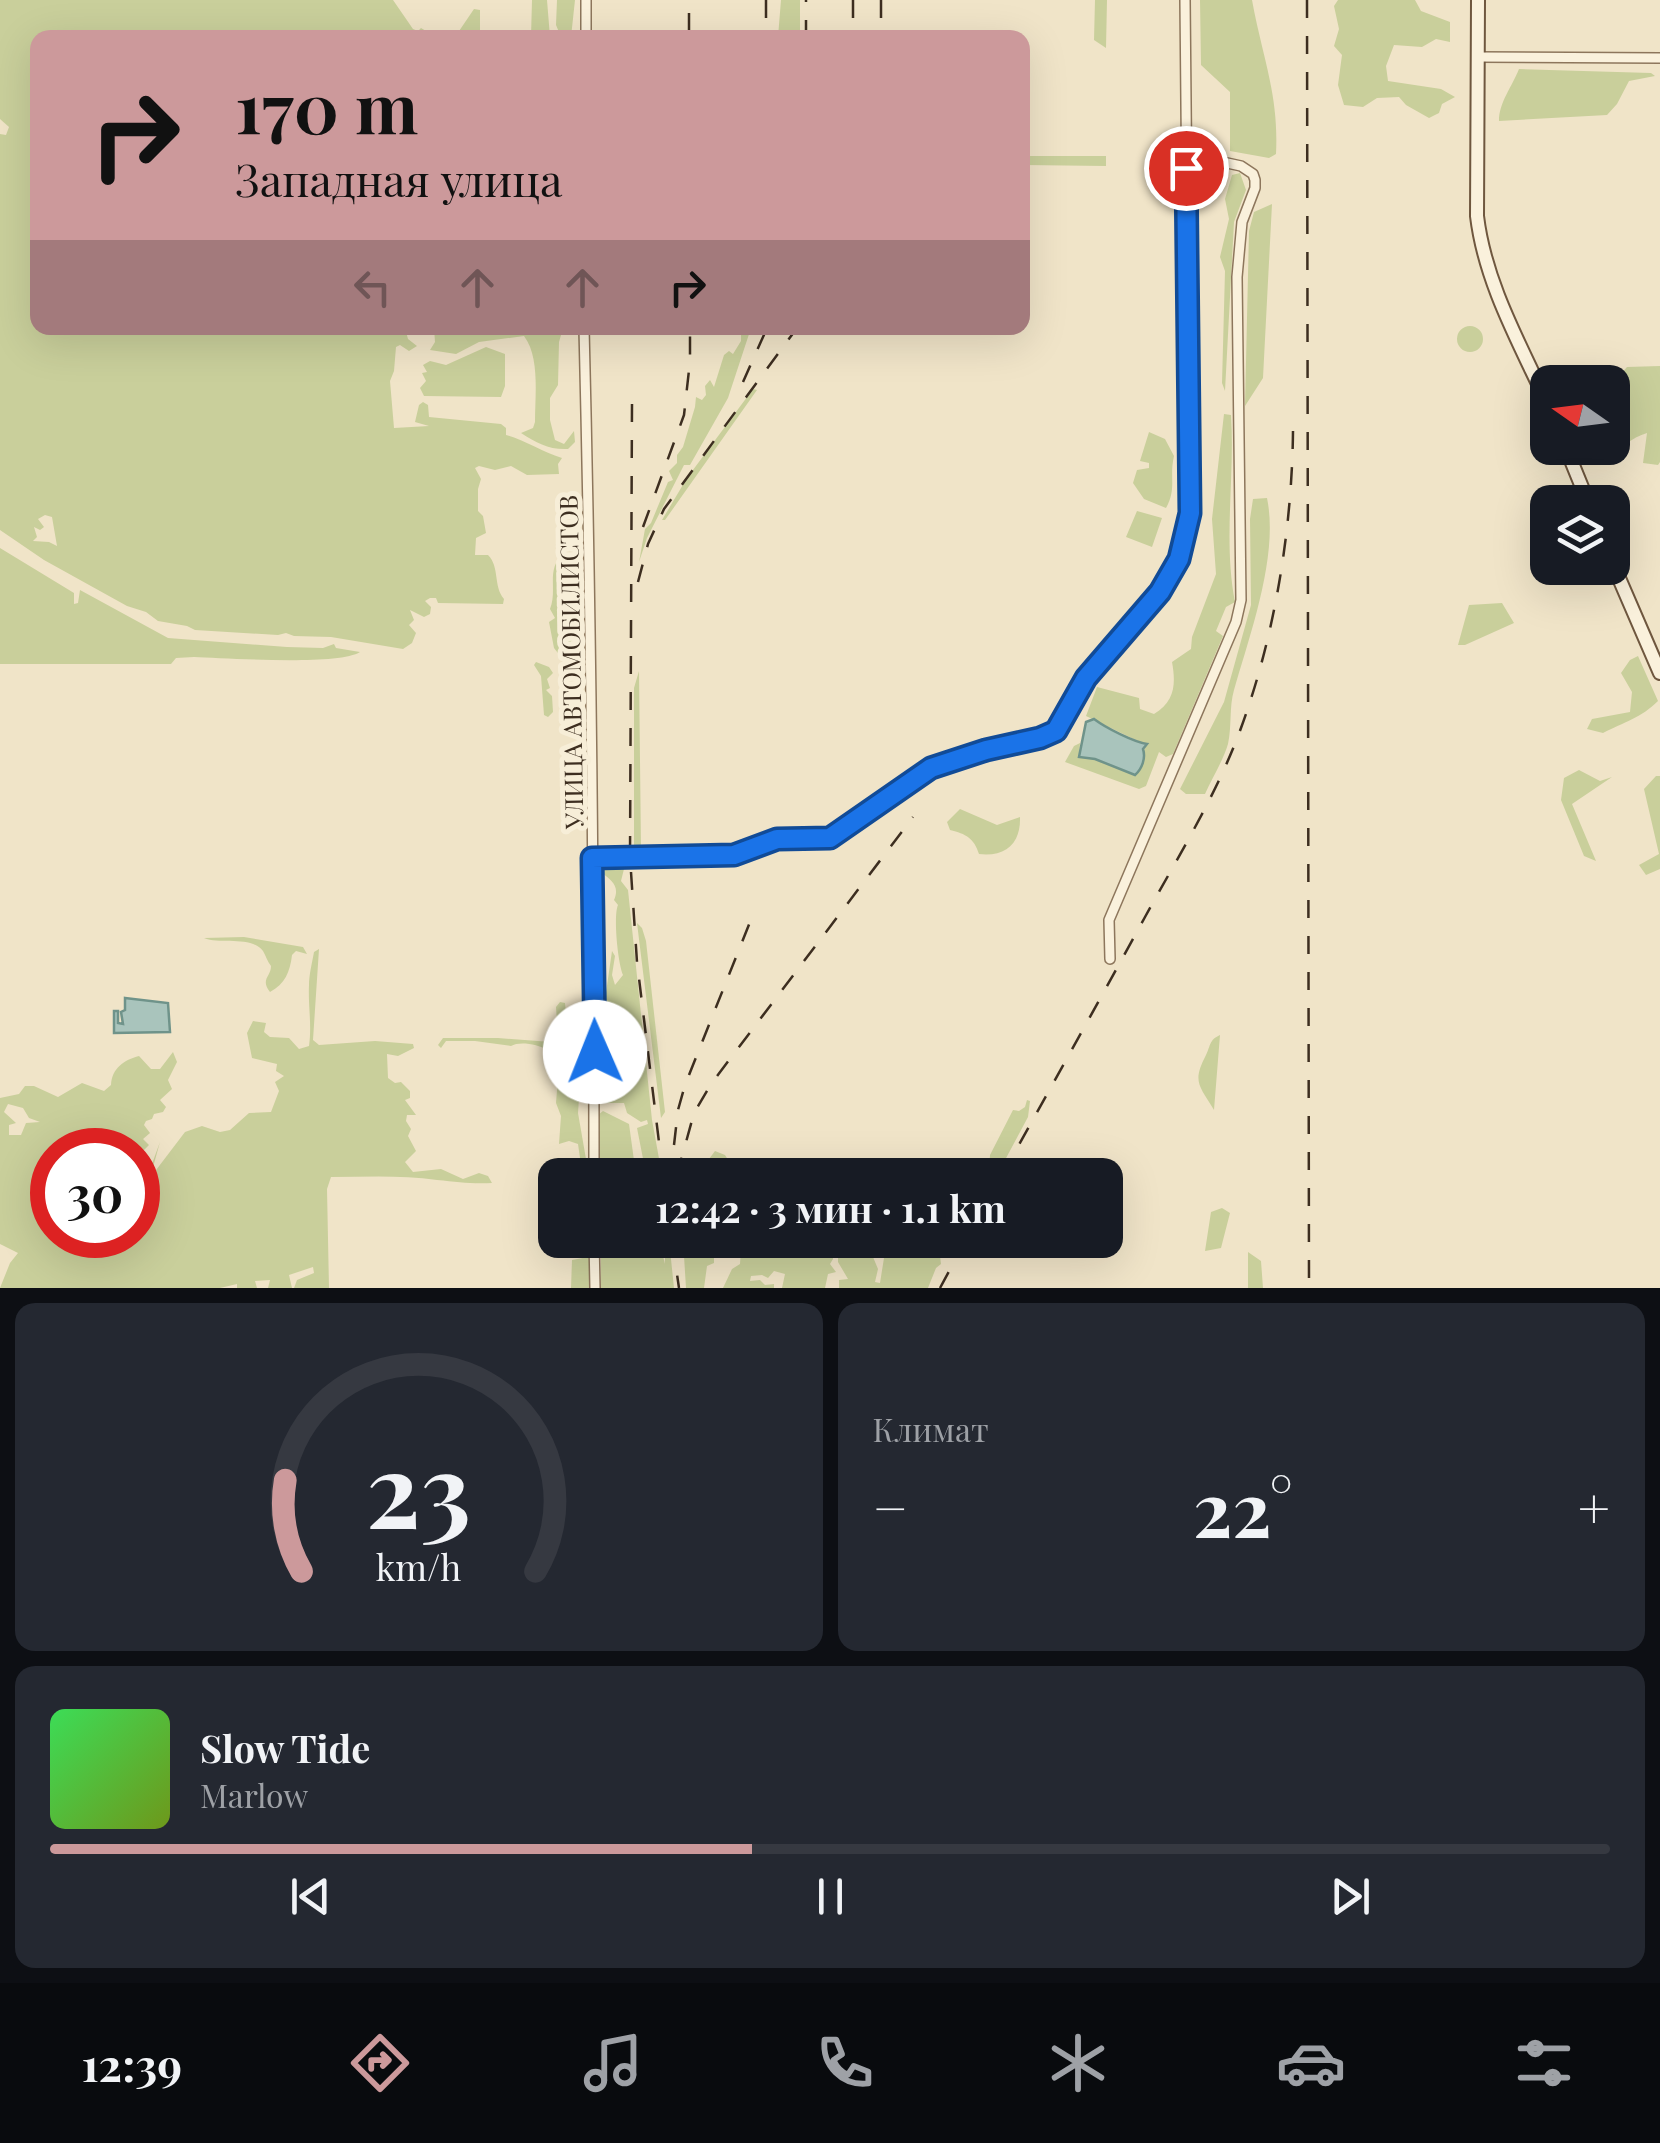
<!DOCTYPE html>
<html lang="ru">
<head>
<meta charset="utf-8">
<style>
	:root { --surface:#171b24; --page:#242831; --text:#f1f3f6; --muted:#9ea1a6; --line:#363941; --accent:#cc999b }
	body { margin:0; font-family:"Playfair Display",serif; background:var(--page); color:var(--text); height:100vh; display:flex; flex-direction:column; font-size:38px; white-space:nowrap }
	* { box-sizing:border-box; margin:0 }
	p { font-size:32px; color:var(--muted) }
	.icon { flex:none; width:55px; height:55px; fill:none; stroke:currentColor; stroke-width:2; stroke-linecap:round; stroke-linejoin:round }
	.map { position:relative; height:1288px; overflow:hidden }
	.drawer { display:flex; flex-direction:column; gap:15px; padding:15px; background:#0d0f14; flex:1 }
	.drawer>* { flex:none }
	.banner { position:absolute; left:30px; top:30px; width:1000px; height:305px; border-radius:20px; box-shadow:0 10px 40px #0002; background:#cc999b; color:#111; overflow:hidden }
	.needle { width:65px; rotate:284deg }
	.fabs { position:absolute; left:1530px; top:365px; display:grid; gap:20px }
	.fabs a { display:grid; place-items:center; width:100px; height:100px; border-radius:20px; background:var(--surface); box-shadow:0 10px 40px #0002; font-size:50px }
	.speed { position:absolute; left:30px; top:1128px; display:flex; gap:20px; font-size:50px; font-weight:700; text-align:center }
	.speed>* { display:grid; place-content:center; width:130px; height:130px; border-radius:50%; background:var(--surface); box-shadow:0 10px 40px #0002; line-height:1 }
	.speed .limit { border:15px solid #d22; background:#fff; color:#111 }
	.pin { position:absolute; display:grid; place-items:center; width:85px; height:85px; color:#fff; margin:-42px; border:5px solid #fff; border-radius:50%; box-shadow:0 2px 10px #0007 }
	.me { position:absolute; width:110px; margin:-55px; rotate:359deg; stroke-linejoin:round; filter:drop-shadow(0 0 8px #0008) }
	.turn { display:flex; align-items:center; gap:35px; height:210px; padding:0 40px; font-size:45px }
	.turn .icon { width:130px; height:130px; stroke-width:2.5 }
	.turn b { display:block; font-size:70px; line-height:85px }
	.lanes { display:flex; align-items:center; height:95px; padding:0 40px; background:#0003; justify-content:center; gap:50px; direction:ltr }
	.lanes .off { opacity:.35 }
	.big { font-size:75px; font-weight:700; line-height:1.1 }
	.drawer .widget { flex:1; display:flex; flex-direction:column; justify-content:center; gap:15px; min-width:0; padding:0 35px; border-radius:20px; background:var(--page) }
	.drawer .dial { align-items:center; gap:0 }
	.dial svg { height:260px; overflow:visible; fill:none; stroke:var(--line); stroke-width:7; stroke-linecap:round; text-anchor:middle }
	.dial text { fill:var(--text); stroke:none }
	.song { display:flex; align-items:center; gap:30px }
	.cover { width:120px; height:120px; border-radius:15px; background:linear-gradient(135deg,hsl(130 70% 55%),hsl(80 70% 35%)) }
	.played { height:10px; border-radius:5px; background:linear-gradient(90deg,var(--accent) 45%,var(--line) 45%) }
	.keys { display:flex; justify-content:space-around; direction:ltr }
	.heat { display:flex; justify-content:space-between; align-items:center; font-size:55px; direction:ltr }
	.drawer .tiles { flex:1; display:grid; gap:15px; grid-template-columns:1fr 1fr }
	.widget:last-child { grid-column:span 2 }
	.trip { position:absolute; left:538px; top:1158px; width:585px; height:100px; border-radius:20px; background:var(--surface); box-shadow:0 10px 40px #0002; font-weight:700; line-height:100px; text-align:center }
	.tabs { display:flex; height:160px; justify-content:space-around; align-items:center; background:#090b0e; color:var(--muted) }
	.tabs .icon { width:70px; height:70px }
	.tabs .on { color:var(--accent) }
	.tabs b { font-size:45px; color:var(--text) }
	.map>svg:first-child { display:block }
</style>
</head>
<body>
<div class="map">
<svg width="1660" height="1288" viewBox="0 0 1660 1288">
	<rect width="100%" height="100%" fill="#f0e4c8"/>
	<!-- green -->
	<path fill="#c9cf9b" fill-rule="evenodd" d="M0,0H393L413,29L418,31L421,28L431,34L430,38H38V328H405L408,339L417,346L409,351L400,345L396,347L394,371L390,381L394,428L429,426L415,422L419,405L423,402L428,405L429,417L501,424L506,428V435C525,440 542,452 562,458L558,464L559,474L527,475L511,466L495,470L479,466L475,468L481,479L478,489V511L483,516L486,533L476,538L475,555H488C500,567 493,586 504,599L503,604L438,603L436,598H430L425,601L431,607L430,614L424,617L410,610L414,620L409,625L416,633L412,643L403,649L331,637L294,636L286,633L278,635L195,630L187,626L158,621L146,612L127,606L44,560L0,530V134L6,135L9,127L0,119ZM45,515L52,517L57,546L49,542L33,541L37,537L34,527L40,530L44,527L38,519Z
		M532,0H547L550,37H531Z
		M557,0H575L571,37H561L556,25Z
		M781,0H800V37H778Z
		M1095,0H1107L1106,48L1094,40Z
		M1200,0H1252C1262,56 1279,94 1276,154L1269,158L1230,151V92L1201,65Z
		M1338,0H1415L1421,11L1450,22V42L1436,39L1422,47L1394,45L1386,66L1388,81L1441,89L1455,97L1442,104L1439,113L1429,118L1406,105L1399,97L1377,98L1363,107L1344,105L1338,85L1342,55L1334,46L1339,29L1334,6Z
		M474,9L480,10V37H455Z
		M1519,69L1651,73L1655,76L1629,81L1617,104L1607,115L1499,121C1499,102 1512,87 1519,69Z
		M1023,156H1106V166L1023,165Z
		M1240,173L1246,190L1234,222L1225,391L1222,383L1225,271L1220,257L1229,219L1225,199L1232,175Z
		M1272,204L1263,378L1245,406L1249,231L1254,212Z
		M1457 339a13 13 0 1 1 26 0a13 13 0 1 1-26 0Z
		M434,328H563L559,342L558,385L550,398V420L555,440L564,444L574,431L575,442L568,449C549,450 537,443 521,433L533,428L535,422C535,395 540,357 524,336L479,342L456,354L430,350L435,342Z
		M741,328H751L728,398L690,465H684L647,538L639,562L645,529L651,523L668,482L673,480L669,471L677,463V455L683,447L695,407L696,397L702,400L706,395L705,386L710,380L714,387L724,355L729,351L733,354L741,341Z
		M486,347L505,354V386L501,397L424,396L420,388L426,381L422,373L427,372L423,365L430,361L446,365Z
		M1660,366V462L1658,465L1643,463L1647,433C1632,437 1621,450 1606,451V448H1612C1612,421 1608,387 1627,367Z
		M753,389L757,390L665,520H662L687,478Z
		M1224,414L1231,415C1235,478 1223,540 1235,602L1226,607L1216,631L1223,636L1173,754L1166,757L1159,752L1146,786L1139,789L1065,762L1074,746L1080,743L1079,757L1095,759L1134,775L1146,745L1086,716L1097,687L1139,698L1140,709L1154,714C1175,701 1176,684 1172,662L1191,649L1192,637L1216,574L1212,519Z
		M1149,432L1165,439L1174,456C1169,477 1177,488 1166,508L1144,499L1133,483L1137,470L1149,468V463L1140,461Z
		M1267,498C1279,555 1250,634 1234,690C1229,707 1232,726 1228,744C1223,761 1212,778 1205,794H1186L1180,789L1224,702L1251,605L1250,519L1253,499Z
		M1137,511L1162,518L1152,547L1126,537Z
		M0,548L74,593V604L78,603L80,590L168,638L287,647L323,648L334,644L336,648L360,652C338,666 226,658 194,657L176,658L171,664H0Z
		M564,553L570,554C570,574 567,591 569,612L573,616L568,632L573,637L569,646L574,653L571,659L561,657L554,648L549,622L555,618L550,609C558,589 545,569 564,553Z
		M1502,603L1514,623L1465,645H1458L1469,605Z
		M1638,656L1658,701C1641,718 1624,722 1603,733L1587,729L1592,719L1630,712L1632,692L1621,673L1630,660Z
		M536,662L549,667L553,673L547,679L550,688L546,690L552,696L553,712L548,717L544,715L541,676L534,665Z
		M639,671L641,849L634,851V688Z
		M1579,770L1600,781L1612,777L1572,804L1596,861L1584,856L1561,800L1564,778Z
		M1656,776H1660V869L1646,875L1639,865L1659,854L1644,789Z
		M960,809L997,825L1020,817C1021,844 1005,857 979,854C974,838 966,834 950,830L947,822Z
		M612,862L625,865L621,881L628,890L652,1120L662,1175L646,1174L637,1128L648,1124L647,1120L641,1122L627,1113L624,1103H603L599,1094L601,1027L612,951L615,956L612,975L615,985L623,975C618,964 613,916 618,905L614,900C620,886 612,881 601,872L605,865Z
		M637,923L642,928L646,941L665,1112L661,1118Z
		M244,937L303,947L307,954L296,951L292,955C290,972 285,984 270,992C260,979 271,977 271,966C267,961 266,956 263,951C251,935 221,945 204,938Z
		M319,949L313,1040L319,1045L375,1041L413,1044L414,1048L398,1056L387,1054L388,1078L395,1083L401,1082L410,1091V1098L405,1100L416,1115H407L406,1121L411,1129L408,1136L416,1151L405,1162L413,1172L441,1169L463,1179L479,1173L488,1176L492,1183C471,1184 458,1182 437,1180C403,1175 366,1177 331,1177L327,1189L329,1288H294L297,1280L314,1273L313,1267L289,1275L292,1288H268L270,1280L255,1281L257,1288H237V1284L220,1288H0L10,1263L18,1253L0,1244V1098L19,1094L25,1086H34L58,1097L82,1083L104,1091L111,1085C112,1068 124,1060 139,1056L151,1069H160L173,1052L177,1062L168,1080L172,1089L160,1100L166,1107L163,1112L154,1114L152,1119L146,1121L144,1125L150,1133L143,1139L149,1145L144,1150H52V1235H138V1202L160,1142L150,1178L185,1132L202,1126L220,1132L230,1130L249,1113L271,1112L279,1091L275,1082L284,1076L276,1071L277,1064L252,1058L247,1033L253,1021L266,1023L264,1032L270,1037L289,1038L299,1049L309,1046C312,1025 308,1006 309,985C309,975 312,963 314,952ZM8,1104L23,1108L29,1118L40,1122L26,1123L21,1135H9V1125L16,1123L4,1112Z
		M560,1002L565,1003L569,1047L563,1050L560,1044L547,1050C538,1044 519,1041 511,1046L475,1041H446L441,1048L438,1045L443,1038H498L551,1042L558,1038L556,1007Z
		M1220,1035L1214,1110C1199,1085 1192,1082 1206,1055C1211,1045 1209,1040 1220,1035Z
		M558,1064L581,1067L578,1113L586,1159L580,1158L578,1144L569,1141L559,1144L561,1116L556,1103L558,1078L555,1069Z
		M1027,1100L1030,1101L1028,1117L997,1175H981L989,1170L990,1155L1013,1110L1019,1111L1025,1107Z
		M603,1111L629,1124L636,1175L600,1174L598,1115Z
		M715,1151L725,1155L730,1163L721,1175H697Z
		M1222,1208L1230,1213L1221,1248L1205,1251L1211,1212Z
		M601,1240H659L665,1264V1240H669L674,1288H601Z
		M683,1240H702L695,1248V1255L709,1248L714,1254V1263L707,1266L704,1288H686Z
		M754,1240H768L778,1253L786,1250L792,1240H832L833,1259L830,1264L836,1272L828,1274L825,1288H782L785,1274L774,1271L768,1278L762,1275L751,1276L750,1281L760,1280L765,1285L774,1284V1288H723L732,1269L740,1264L741,1250Z
		M838,1240H854V1247H862L864,1253L873,1257L878,1269L875,1282L880,1283L884,1258L880,1248L885,1240H942L948,1243L957,1240L948,1256H940L941,1264L936,1268L928,1288H839V1280L848,1279L838,1262Z
		M1248,1252L1261,1261L1263,1288H1248Z
		M588,1257L593,1262L590,1288H571L572,1260Z"/>
	<!-- water -->
	<path fill="#a9c4bc" stroke="#6f938a" stroke-width="2.5" d="M1094,719C1106,728 1134,742 1147,744L1143,749C1146,758 1142,769 1135,775L1095,759L1079,757L1086,722Z
		M125,998L168,1003L170,1032L114,1033V1011H118V1023L123,1024L121,1012L125,1010Z"/>
	<g fill="none" stroke-linecap="round" stroke-linejoin="round">
		<!-- street casing -->
		<g stroke="#8d765c" stroke-width="12">
			<path id="street" d="M586,38V0
				M1479,57L1660,58
				M584,328C591,610 594,892 594,1175
				M592,858L735,855L777,839L830,838L931,768L986,750L1041,738L1056,731L1086,678L1160,592L1179,559L1190,513L1185,0
				M1110,959L1109,920L1236,622L1241,600L1237,277L1242,222L1255,188V180L1253,174L1241,166L1186,154
				M594,1240L595,1288"/>
		</g>
		<!-- secondary casing -->
		<g stroke="#6f573f" stroke-width="16">
			<path id="secondary" d="M1478,0L1477,216C1485,283 1520,344 1548,405
				M1566,448L1588,502
				M1612,562L1660,673"/>
		</g>
		<!-- street -->
		<use href="#street" stroke="#faf1dc" stroke-width="9"/>
		<!-- secondary -->
		<use href="#secondary" stroke="#faf1dc" stroke-width="12"/>
		<!-- rail -->
		<path stroke="#3d2e20" stroke-width="2.5" stroke-dasharray="18 18" stroke-linecap="butt" d="M766,0V38
			M853,0V38
			M881,0V38
			M1307,0L1309,1288
			M689,13V38
			M806,38V0
			M743,382L767,328
			M632,404L630,857L637,962L663,1175
			M643,527L684,415L690,361V328
			M638,582L648,544L664,509L797,328
			M674,1145L678,1110L685,1085L752,917
			M677,1175L694,1113L711,1084L913,817
			M1002,1175C1050,1089 1098,1003 1145,917C1179,855 1217,794 1241,728C1275,635 1292,529 1293,431
			M672,1240L679,1288
			M940,1288L966,1240"/>
	</g>
	<g fill="none" stroke-linecap="round" stroke-linejoin="round">
		<!-- route casing -->
		<g stroke="#114b97" stroke-width="25">
			<path id="route" d="M595,1052L592,858L734,855L777,839L830,838L931,768L986,750L1040,738L1056,731L1086,678L1160,592L1179,559L1190,513L1186,168"/>
		</g>
		<!-- route -->
		<use href="#route" stroke="#1a73e8" stroke-width="18"/>
	</g>
	<g text-anchor="middle" dominant-baseline="central" stroke-width="10" stroke-linejoin="round" paint-order="stroke">
		<!-- street labels -->
		<g font-size="25" fill="#3d2e20" stroke="#f7eed8">
			<text transform="translate(570 662) rotate(-91)">УЛИЦА АВТОМОБИЛИСТОВ</text>
		</g>
	</g>
</svg>
<div class="fabs">
<a><svg class="needle" viewBox="-14 -14 28 28"><path d="M0-13l5 13h-10z" fill="#e53935"/><path d="M0 13l5-13h-10z" fill="#9ea1a6"/></svg></a>
<a><svg class="icon" aria-label="layers" viewBox="0 0 24 24"><path d="M12 4l9 5-9 5-9-5zM3 14l9 5 9-5"/></svg></a>
</div>
<div class="speed"><div class="limit">30</div></div>
<div class="pin" style="left:1186px;top:168px;background:#d93025"><svg class="icon" aria-label="arrive" viewBox="0 0 24 24"><path d="M6 21V4h12l-3 4 3 4H6"/></svg></div>
<svg class="me" style="left:595px;top:1052px" viewBox="-20 -20 40 40"><circle r="19" fill="#fff"/><path d="M0-13L10 11 0 6-10 11z" fill="#1a73e8"/></svg>
<div class="trip">12:42 · 3 мин · 1.1 km</div>
<div class="banner">
<div class="turn"><svg class="icon" aria-label="right" viewBox="0 0 24 24"><path d="M7 20v-9h11M14 6l5 5-5 5"/></svg><div><b>170 m</b>Западная улица</div></div>
<div class="lanes"><svg class="icon off" aria-label="left" viewBox="0 0 24 24"><path d="M17 20v-9H6M10 6l-5 5 5 5"/></svg><svg class="icon off" aria-label="ahead" viewBox="0 0 24 24"><path d="M12 20V5M6 11l6-6 6 6"/></svg><svg class="icon off" aria-label="ahead" viewBox="0 0 24 24"><path d="M12 20V5M6 11l6-6 6 6"/></svg><svg class="icon" aria-label="right" viewBox="0 0 24 24"><path d="M7 20v-9h11M14 6l5 5-5 5"/></svg></div>
</div>
</div>
<section class="drawer">
<div class="tiles">
<div class="widget dial"><svg viewBox="0 0 100 80">
<path d="M14 69A42 42 0 1 1 86 69"/>
<path d="M14 69A42 42 0 0 1 9 41" stroke="#cc999b"/>
<text x="50" y="56" font-size="32" font-weight="700">23</text>
<text x="50" y="72" font-size="11">km/h</text>
</svg></div>
<div class="widget"><p>Климат</p>
<div class="heat"><a>−</a><b class="big">22°</b><a>+</a></div>
</div>
<div class="widget">
<div class="song"><i class="cover"></i><div><b>Slow Tide</b><p>Marlow</p></div></div>
<div class="played"></div>
<div class="keys"><svg class="icon" aria-label="previous" viewBox="0 0 24 24"><path d="M18 5L8 12l10 7zM5 5v14"/></svg><svg class="icon" aria-label="pause" viewBox="0 0 24 24"><path d="M8 5v14M16 5v14"/></svg><svg class="icon" aria-label="next" viewBox="0 0 24 24"><path d="M6 5l10 7-10 7zM19 5v14"/></svg></div>
</div>
</div>
</section>
<nav class="tabs">
<b>12:39</b>
<svg class="icon on" aria-label="directions" viewBox="0 0 24 24"><path d="M12 3l9 9-9 9-9-9zM9 14v-3h6M13 9l2 2-2 2"/></svg>
<svg class="icon" aria-label="music" viewBox="0 0 24 24"><path d="M9 18V5l10-2v13"/><circle cx="6" cy="18" r="3"/><circle cx="16" cy="16" r="3"/></svg>
<svg class="icon" aria-label="phone" viewBox="0 0 24 24"><path d="M5 4h4l2 5-3 2q2 4 5 5l2-3 5 2v4C11 20 4 13 5 4z"/></svg>
<svg class="icon" aria-label="climate" viewBox="0 0 24 24"><path d="M12 3v18M4 7l16 10M4 17L20 7"/></svg>
<svg class="icon" aria-label="car" viewBox="0 0 24 24"><path d="M5 17H2v-5l4-1 3-4h7l3 4 3 1v5h-3M9 17h6M6 11h13"/><circle cx="7" cy="17" r="2"/><circle cx="17" cy="17" r="2"/></svg>
<svg class="icon" aria-label="filters" viewBox="0 0 24 24"><path d="M4 7h16M4 17h16"/><circle cx="9" cy="7" r="2"/><circle cx="15" cy="17" r="2"/></svg>
</nav>
</body>
</html>
